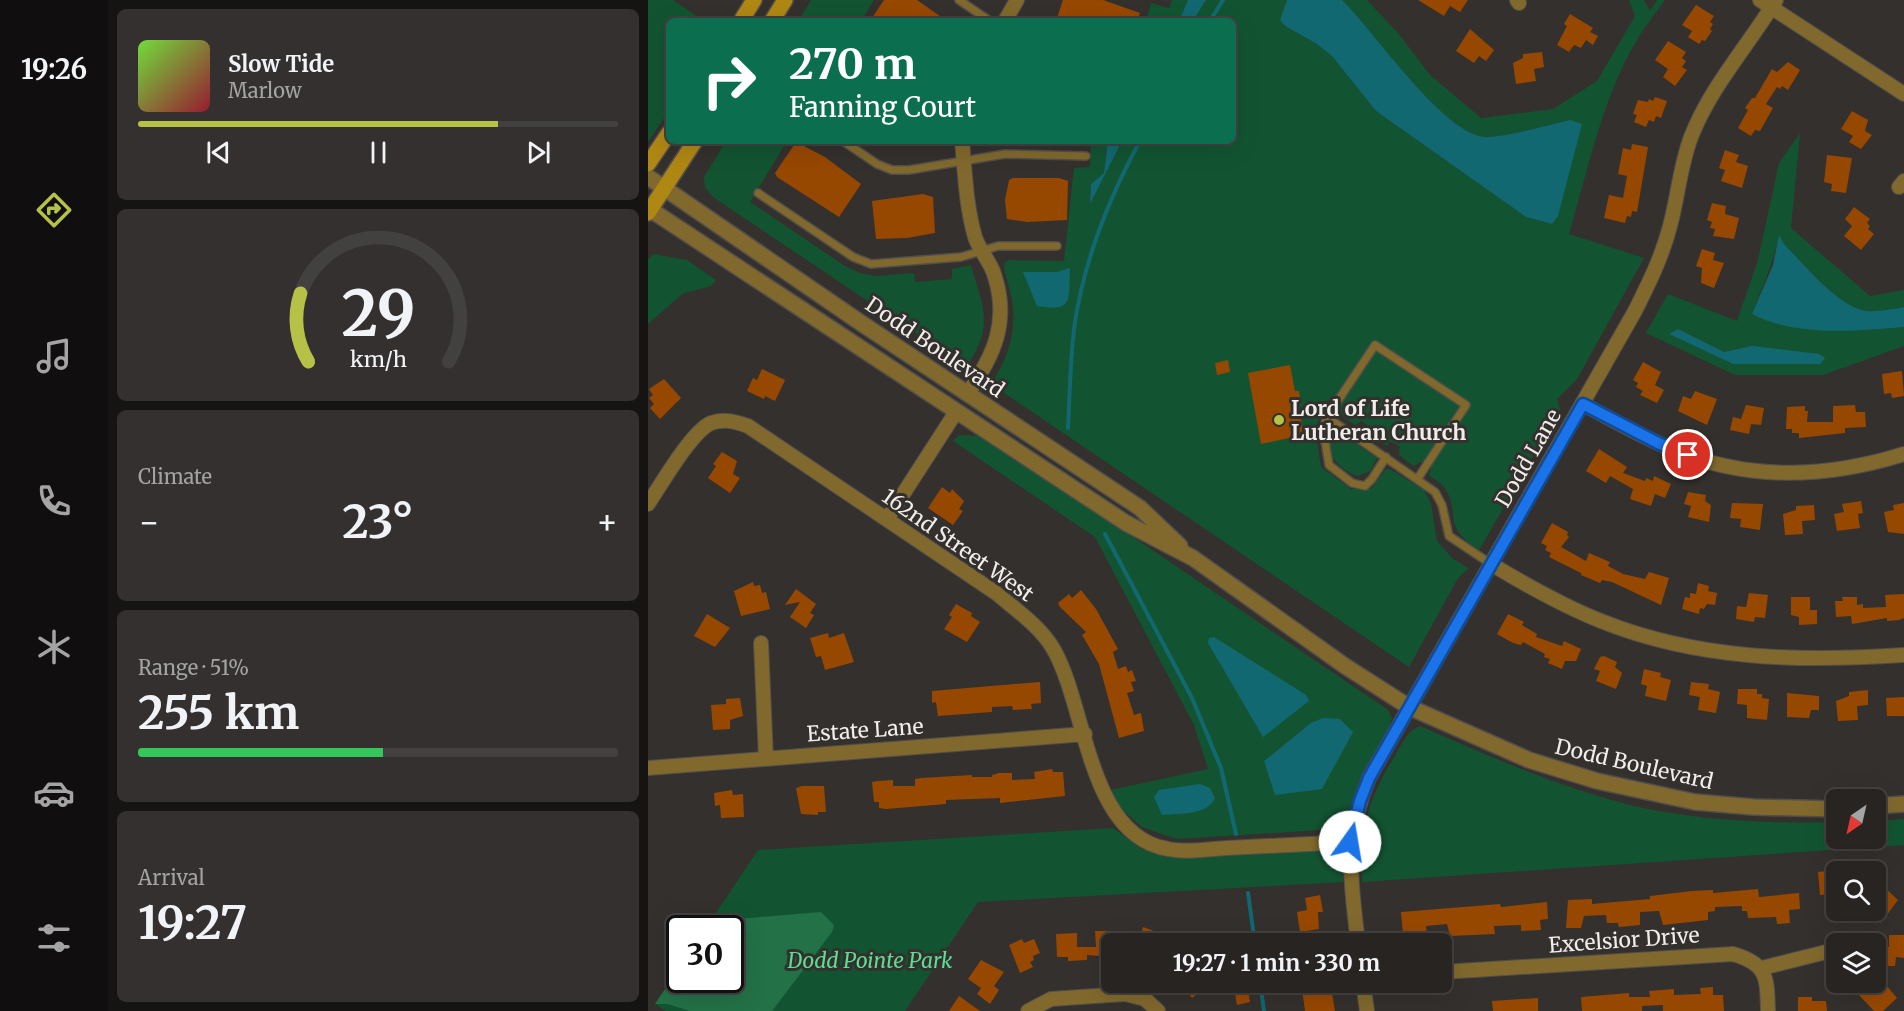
<!DOCTYPE html>
<html lang="en">
<head>
<meta charset="utf-8">
<style>
	:root { --surface:#272422; --page:#33302f; --text:#f1f3f6; --muted:#a4a4a5; --line:#434140; --accent:#b6c148 }
	body { margin:0; font-family:Merriweather,serif; background:var(--page); color:var(--text); height:100vh; display:flex; flex-direction:column; font-size:22px; white-space:nowrap }
	* { box-sizing:border-box; margin:0 }
	p { font-size:20px; color:var(--muted) }
	.icon { flex:none; width:33px; height:33px; fill:none; stroke:currentColor; stroke-width:2; stroke-linecap:round; stroke-linejoin:round }
	.map { position:relative; flex:1; overflow:hidden }
	.details { display:flex; flex-direction:column; gap:9px; padding:9px; background:#151413; width:540px }
	.details>* { flex:none }
	.banner { position:absolute; left:18px; top:18px; width:570px; height:126px; border-radius:9px; box-shadow:0 6px 24px #0002,0 0 0 2px var(--line); background:#0b6e4f; color:#fff; overflow:hidden }
	.needle { width:39px; rotate:214deg }
	.fabs { position:absolute; left:1178px; top:789px; display:grid; gap:12px }
	.fabs a { display:grid; place-items:center; width:60px; height:60px; border-radius:9px; background:var(--surface); box-shadow:0 6px 24px #0002,0 0 0 2px var(--line); font-size:30px }
	.speed { position:absolute; left:18px; top:915px; display:flex; gap:12px; font-size:30px; font-weight:700; text-align:center }
	.speed>* { display:grid; place-content:center; width:78px; height:78px; border-radius:50%; background:var(--surface); box-shadow:0 6px 24px #0002,0 0 0 2px var(--line); line-height:1 }
	.speed .limit { border:3px solid #111; border-radius:9px; background:#fff; color:#111 }
	.pin { position:absolute; display:grid; place-items:center; width:51px; height:51px; color:#fff; margin:-26px; border:3px solid #fff; border-radius:50%; box-shadow:0 2px 6px #0007 }
	.me { position:absolute; width:66px; margin:-33px; rotate:13deg; stroke-linejoin:round; filter:drop-shadow(0 0 4px #0008) }
	.turn { display:flex; align-items:center; gap:21px; height:126px; padding:0 24px; font-size:27px }
	.turn .icon { width:78px; height:78px; stroke-width:2.5 }
	.turn b { display:block; font-size:42px; line-height:51px }
	.big { font-size:45px; font-weight:700; line-height:1.1 }
	.details .widget { flex:1; display:flex; flex-direction:column; justify-content:center; gap:9px; min-width:0; padding:0 21px; border-radius:9px; background:var(--page) }
	.details .dial { align-items:center; gap:0 }
	.dial svg { height:156px; overflow:visible; fill:none; stroke:var(--line); stroke-width:7; stroke-linecap:round; text-anchor:middle }
	.dial text { fill:var(--text); stroke:none }
	.song { display:flex; align-items:center; gap:18px }
	.cover { width:72px; height:72px; border-radius:9px; background:linear-gradient(135deg,hsl(100 70% 55%),hsl(350 70% 35%)) }
	.played { height:6px; border-radius:3px; background:linear-gradient(90deg,var(--accent) 75%,var(--line) 75%) }
	.keys { display:flex; justify-content:space-around; direction:ltr }
	.heat { display:flex; justify-content:space-between; align-items:center; font-size:33px; direction:ltr }
	.charge { height:9px; border-radius:4px; background:linear-gradient(90deg,#34c759 51%,var(--line) 0) }
	.trip { position:absolute; left:453px; top:933px; width:351px; height:60px; border-radius:9px; background:var(--surface); box-shadow:0 6px 24px #0002,0 0 0 2px var(--line); font-weight:700; line-height:60px; text-align:center }
	main { display:flex; flex:1; min-height:0 }
	.tab-bar { display:flex; flex-direction:column; width:108px; justify-content:space-around; align-items:center; background:#100e0e; color:var(--muted) }
	.tab-bar .icon { width:42px; height:42px }
	.tab-bar .selected { color:var(--accent) }
	.tab-bar b { font-size:27px; color:var(--text) }
	.map>svg:first-child { display:block }
</style>
</head>
<body>
<main>
<nav class="tab-bar">
<b>19:26</b>
<svg class="icon selected" aria-label="directions" viewBox="0 0 24 24"><path d="M12 3l9 9-9 9-9-9zM9 14v-3h6M13 9l2 2-2 2"/></svg>
<svg class="icon" aria-label="music" viewBox="0 0 24 24"><path d="M9 18V5l10-2v13"/><circle cx="6" cy="18" r="3"/><circle cx="16" cy="16" r="3"/></svg>
<svg class="icon" aria-label="phone" viewBox="0 0 24 24"><path d="M5 4h4l2 5-3 2q2 4 5 5l2-3 5 2v4C11 20 4 13 5 4z"/></svg>
<svg class="icon" aria-label="climate" viewBox="0 0 24 24"><path d="M12 3v18M4 7l16 10M4 17L20 7"/></svg>
<svg class="icon" aria-label="car" viewBox="0 0 24 24"><path d="M5 17H2v-5l4-1 3-4h7l3 4 3 1v5h-3M9 17h6M6 11h13"/><circle cx="7" cy="17" r="2"/><circle cx="17" cy="17" r="2"/></svg>
<svg class="icon" aria-label="filters" viewBox="0 0 24 24"><path d="M4 7h16M4 17h16"/><circle cx="9" cy="7" r="2"/><circle cx="15" cy="17" r="2"/></svg>
</nav>
<section class="details">
<div class="widget">
<div class="song"><i class="cover"></i><div><b>Slow Tide</b><p>Marlow</p></div></div>
<div class="played"></div>
<div class="keys"><svg class="icon" aria-label="previous" viewBox="0 0 24 24"><path d="M18 5L8 12l10 7zM5 5v14"/></svg><svg class="icon" aria-label="pause" viewBox="0 0 24 24"><path d="M8 5v14M16 5v14"/></svg><svg class="icon" aria-label="next" viewBox="0 0 24 24"><path d="M6 5l10 7-10 7zM19 5v14"/></svg></div>
</div>
<div class="widget dial"><svg viewBox="0 0 100 80">
<path d="M14 69A42 42 0 1 1 86 69"/>
<path d="M14 69A42 42 0 0 1 10 34" stroke="#b6c148"/>
<text x="50" y="56" font-size="32" font-weight="700">29</text>
<text x="50" y="72" font-size="11">km/h</text>
</svg></div>
<div class="widget"><p>Climate</p>
<div class="heat"><a>−</a><b class="big">23°</b><a>+</a></div>
</div>
<div class="widget"><p>Range · 51%</p><b class="big">255 km</b><div class="charge"></div></div>
<div class="widget"><p>Arrival</p><b class="big">19:27</b></div>
</section>
<div class="map">
<svg width="1256" height="1011" viewBox="0 0 1256 1011">
	<rect width="100%" height="100%" fill="#34302d"/>
	<!-- green -->
	<path fill="#125432" fill-rule="evenodd" d="M0,0H25L56,21H21V111L0,142Z
		M163,0H226L213,21H150Z
		M524,0H540L531,21H498L503,3L521,8Z
		M558,0H639L633,20L637,26L669,44L684,56L728,111L878,217L904,224L921,120C895,126 867,135 840,137C798,139 725,29 694,0H719L750,33L782,75L833,118L905,109L949,81L987,16L981,0H996L1002,11L1009,0H1017C1007,14 996,27 988,42C956,93 938,176 921,234L996,258L929,379L909,399L912,409L831,550C792,525 814,513 796,487C792,482 785,479 781,475L783,468L773,462L765,466L751,455L752,447L742,441L739,446L720,434L722,427L713,421L707,425L689,412L692,407L681,400L667,428L673,467L703,489H723L738,469H742L776,490L783,504L789,541L805,559L821,568L810,578L761,667L343,384C360,359 369,331 364,300C362,287 356,276 356,263L361,260L416,261L426,168L442,167L443,141H460L456,173L443,184L442,203L474,141H585V21H545Z
		M1152,133L1143,228L1222,296L1256,290V307C1244,309 1230,312 1219,311C1191,308 1156,264 1136,244L1131,236C1125,264 1114,287 1104,314C1155,331 1203,332 1256,327V346L1175,375H1087L998,333L1020,294L1089,321L1110,260L1131,163ZM1030,329L1076,352L1104,346L1130,363L1085,364L1021,334Z
		M78,141H139L102,202L197,266L212,273L228,276L266,273L267,282L304,279V269L323,265C336,309 346,327 318,367L65,197L57,187L56,177Z
		M5,254L39,260L68,280L63,286L34,294L0,324V260Z
		M688,430L729,458L722,471L710,476C691,470 676,453 682,432Z
		M311,435L331,436L404,482L740,710L744,718L740,729L712,779L697,822L689,829L528,839L494,827L470,806L463,790L560,769L546,725L447,537L305,441Z
		M772,726C836,754 899,782 967,801C1034,820 1118,824 1188,822V838H1227V821L1256,819V845L714,882C712,826 719,802 748,754C754,743 760,730 772,726Z
		M465,828L494,849L517,857L683,849L694,857L695,882L330,902L257,1011H17L7,1004L31,968L32,980H82V928H58L110,850Z"/>
	<!-- forest -->
	<path fill="#237147" d="M173,912L186,925L184,932L124,1011H42L19,1004H7L31,968L32,980H82V928H70L78,920Z"/>
	<!-- water -->
	<path fill="#126871" d="M540,0H558L545,21H531Z
		M639,0H694C725,29 798,139 840,137C867,135 895,126 922,120L934,124L910,216L904,224L878,217L728,111L684,56L669,44L637,26L632,20Z
		M460,141H474L442,204L443,184L456,173Z
		M1131,235L1136,244C1156,264 1191,308 1219,311C1230,312 1244,309 1256,307V327C1209,331 1147,337 1104,314L1125,265Z
		M422,268C420,300 427,312 389,306L375,272H409Z
		M1030,329L1076,352L1104,346L1171,354L1177,358L1172,364H1085L1021,334Z
		M566,637L658,695L661,701L615,737L560,643L561,638Z
		M675,718L692,719L705,732L674,789L627,795L616,761L663,723Z
		M552,784L562,788L567,798C559,816 531,813 514,815L506,797L511,790Z"/>
	<g fill="none" stroke-linecap="round" stroke-linejoin="round">
		<!-- stream -->
		<path stroke="#126871" stroke-width="4" d="M562,21L575,0
			M420,428C422,393 422,357 427,322C437,257 461,198 492,141
			M457,534L544,698L573,768L588,834
			M600,893L607,944
			M612,982L616,1011"/>
	</g>
	<!-- building -->
	<path fill="#974800" d="M236,0H269L299,21H222Z
		M415,0H455L492,13L489,21H408Z
		M770,0H820L812,12L802,6L796,16Z
		M1048,5L1066,16L1062,22L1065,24L1062,29L1064,31L1057,41L1054,40L1051,44L1040,37L1044,31L1034,25Z
		M922,14L945,28L942,32L950,36L945,45L938,40L933,48L926,45L921,52L909,45L919,26L916,24Z
		M822,29L846,50L838,61L831,56L826,63L808,51Z
		M1020,41L1038,52L1034,58L1038,61L1034,67L1039,70L1027,86L1015,77L1020,69L1007,60Z
		M894,52L896,67L886,69L888,81L868,84L865,63L875,58V54Z
		M1140,62L1152,70L1140,90L1134,86L1132,89L1129,87L1118,104L1125,108L1112,131L1107,130L1103,136L1090,128L1100,110L1097,108L1104,98H1107L1124,69L1129,72Z
		M1007,97L1019,101L1013,118L1008,116L1006,122L1001,120L998,127L986,122L989,115L985,114L990,100L1000,102L1001,99L1005,101Z
		M1204,111L1220,120L1217,131L1224,135L1213,149L1201,142L1205,136L1193,129Z
		M148,142L177,157L213,184L191,217L129,177L127,173Z
		M984,144L1000,147L989,212L984,211L983,217L979,216L977,223L956,218L961,195L975,198L979,176L970,174L975,148L983,150Z
		M1077,150L1091,155L1088,162L1100,166L1094,188L1073,181L1077,170L1071,168Z
		M1179,155L1204,158L1198,193L1183,191L1184,184L1176,182Z
		M365,178H411L420,181L419,220L379,222L359,219L357,200L361,180Z
		M275,194L285,197L287,233L259,238L228,239L224,201Z
		M1064,203L1078,206L1077,214L1091,218L1086,239L1065,236L1067,229L1062,228L1064,222L1059,220Z
		M1206,207L1222,219L1219,223L1222,226L1220,229L1226,234L1213,250L1196,236L1204,226L1197,219Z
		M1054,249L1067,253L1065,260L1076,263L1066,288L1053,283L1054,268L1048,266Z
		M580,360L582,372L569,375L567,363Z
		M995,362L1013,372L1007,385L1016,390L1009,403L992,395L995,391L988,387L990,383L985,380Z
		M642,365L647,391H651L653,403L650,404L656,435L613,444L600,373Z
		M114,369L137,380L127,401L117,396L116,399L99,391L105,378L109,380Z
		M1254,371L1256,396L1244,398L1243,393L1236,394L1234,374Z
		M16,379L33,398L12,419L2,408L6,404L1,398L5,395L1,389Z
		M1047,391L1069,399L1059,425L1030,411L1035,396L1043,399Z
		M1098,405L1116,408L1113,425L1103,424L1101,434L1082,430L1085,417L1093,419Z
		M1207,405L1208,412H1217L1218,427L1197,428V433L1151,438V433H1144V429H1138L1139,407L1157,406V411H1160L1159,422H1185V406Z
		M951,449L979,467L975,473L997,481L998,478L1005,481L1006,476L1023,484L1017,498L1007,494L1003,506L982,499L985,489L962,476L958,483L938,471Z
		M74,452L89,461L85,474L92,478L82,493L60,478L68,466L65,464Z
		M294,487L302,493L304,489L316,501L311,509L315,511L305,525L280,508Z
		M1040,492L1058,495L1057,501L1063,505L1061,522L1040,517L1043,506L1036,504Z
		M1213,501L1215,513L1210,514L1212,528L1189,531L1186,514L1196,512L1194,504Z
		M1084,503L1115,504L1112,530L1092,527L1093,519L1082,518Z
		M1256,503V534L1240,532L1236,512L1246,510L1245,505Z
		M1166,505L1167,520L1154,521L1155,534L1137,535L1135,514L1148,510V506Z
		M904,523L920,532L919,535L921,537L913,547L938,561L941,553L962,562L960,566L975,574L997,579L1001,572L1021,578L1013,605L964,582L954,580L952,583L933,575V573L901,557L903,553L897,550L899,546L893,543Z
		M105,582L106,586L112,585L114,593L118,592L122,609L93,616L86,591Z
		M1050,583L1061,586L1060,591L1069,593L1067,605L1059,604L1056,609L1052,608L1051,614L1034,609L1037,597L1042,598V593L1048,594Z
		M148,589L168,604L162,613L166,615L158,628L142,617L152,602L137,605Z
		M433,590L448,609L470,649L465,652L470,669L478,666L480,672L484,670L488,681L483,682L486,691L479,693L486,715L493,713L496,731L471,738L451,664L434,635L438,632L412,607L410,603L421,594L424,598Z
		M1101,593L1120,595L1117,618L1107,617L1106,622L1088,619L1089,606L1098,607Z
		M1256,594V618L1251,620L1239,621V618L1204,624L1203,616L1188,617L1187,601H1195L1194,597H1209V605L1215,604V608L1238,607L1237,595Z
		M1143,597H1162V610H1169V624L1151,625V617L1143,615Z
		M308,604L324,613L323,616L332,622L319,642L296,629L304,617L301,615Z
		M59,614L82,628L67,647L46,636Z
		M860,614L876,622L874,625L889,634L888,637L914,646L916,641L933,649L928,661H917L914,669L900,663L902,659L896,657L897,654L875,642L873,645L865,643L849,634Z
		M180,633L181,638L196,633L206,662L177,670L173,656L168,657L162,638Z
		M956,656L969,662L967,667L974,673L968,689L948,681L952,671L946,669L952,657Z
		M996,669L1013,673L1012,677L1023,680L1018,701L997,696L999,686L993,684Z
		M392,682L393,703L383,704L384,709L365,710L364,706L344,707V712L290,716L288,702L284,703V691Z
		M1043,682L1061,684L1060,689L1072,692L1068,713L1050,710L1052,697L1041,695Z
		M1090,689H1109V694H1114V698L1121,699L1119,720L1099,718V705L1089,704Z
		M1220,690V705L1209,706L1210,720L1190,721L1188,701L1201,696V692Z
		M1139,693L1171,696V710H1163L1161,718L1139,717Z
		M1256,697V716H1239L1238,698Z
		M92,698L95,716L82,720V729L65,730L63,705L78,704V699Z
		M404,769L405,772H415L417,796L352,803V798L298,800V804L238,809L231,808V802H226L224,782L230,781L245,780V786H267V779L273,778L324,775V777H344V775L351,773H364V780L387,779L386,772Z
		M154,786H176L178,812H170V815L153,814L148,788Z
		M84,790L85,795L95,794L96,817L73,818L72,805L67,806L66,793Z
		M1188,870V894L1172,895L1170,872Z
		M1232,883L1250,900L1233,923L1220,910H1227V889Z
		M1110,889L1111,897L1151,893L1152,909L1141,910L1142,923L1129,924L1128,917L1100,918L1099,911H1094V906L1067,907V911L1060,912V920L1015,925L1011,911L992,912V925L971,927L970,923H959L958,915L936,916L933,928H918L920,900L944,899V904L1002,899V896L1044,891L1065,890V893Z
		M672,895L675,912H670L671,929L652,932L649,912L659,910L657,898Z
		M899,902L900,919L892,920L893,930L873,931V925L846,926L847,934L802,936L799,924L778,926L779,938L765,939L764,934L755,935L753,912L852,904L853,907Z
		M495,927L536,942L535,944H489Z
		M447,931H468V944H464V957L439,955V960L420,961V957H409L408,934L429,933V947H448Z
		M1241,935H1256V958L1248,957L1247,966H1234V946L1241,947Z
		M374,939L376,943L386,939L392,953L385,956L386,960L382,962L385,967L372,973L361,945Z
		M333,960L356,972L346,986L351,990L342,1004L329,994L333,988L320,979Z
		M532,982H546L553,991L544,998Z
		M1223,982L1232,990L1238,985L1249,998L1235,1011H1226L1210,994Z
		M672,986L673,995L684,993L687,1011H657L654,989Z
		M1065,987V995H1075L1076,1011H1015V1005L994,1006V1011H934L933,997L981,993V997H1002L1001,991L1026,989V995L1053,994L1052,988Z
		M600,990L602,1002L589,1005L587,993Z
		M311,996L332,1011H301Z
		M1150,997H1164V1001H1178L1179,1011H1150Z
		M890,998V1011H845L844,1001Z"/>
	<g fill="none" stroke-linecap="round" stroke-linejoin="round">
		<!-- service casing -->
		<g stroke="#524e4b" stroke-width="10">
			<path id="service" d="M311,0L342,21
				M195,141L229,164L244,170H261L357,154L438,156
				M110,193L205,257L223,264L313,257L350,246H409
				M679,417L787,492L794,505L801,536L843,564
				M738,457L724,479L717,486L704,483L681,465L675,429L679,417L727,345L818,405L770,478"/>
		</g>
		<!-- minor casing -->
		<g stroke="#524e4b" stroke-width="16">
			<path id="minor" d="M869,0L871,3
				M1112,0L1256,94
				M357,21L369,0
				M314,141C317,173 318,206 327,237C331,250 342,261 346,274C362,321 346,356 319,394
				M1251,187L1256,181
				M935,404C965,420 994,437 1026,450C1101,481 1180,478 1256,454
				M0,504C13,485 43,432 63,423C76,418 88,422 100,426L348,593C368,610 393,627 406,650C439,709 440,836 520,849C539,853 560,849 579,848C620,846 661,844 702,842
				M239,519L308,412
				M843,564C878,585 915,606 953,621C1050,660 1153,662 1256,655
				M113,643L118,759
				M0,768L437,734
				M710,944C703,878 695,841 721,778L987,311C1001,283 1014,257 1022,226C1030,197 1032,166 1043,137C1063,86 1100,46 1128,0
				M1114,968L1182,951
				M794,972L1085,954C1120,964 1119,978 1120,1011
				M715,982L719,1011
				M380,1011L403,999L477,994L497,999L510,1011"/>
		</g>
		<!-- tertiary casing -->
		<g stroke="#524e4b" stroke-width="18">
			<path id="tertiary" d="M0,177L213,323L492,508L532,546
				M0,208L478,523L545,558L697,666L761,707L881,760L949,781L1047,802L1105,807L1188,809
				M1227,806L1256,804"/>
		</g>
		<!-- secondary casing -->
		<g stroke="#524e4b" stroke-width="18">
			<path id="secondary" d="M93,21L106,0
				M124,21L137,0
				M0,164L21,133
				M0,213L47,141"/>
		</g>
		<!-- service -->
		<use href="#service" stroke="#81692d" stroke-width="7"/>
		<!-- minor -->
		<use href="#minor" stroke="#81692d" stroke-width="14"/>
		<!-- tertiary -->
		<use href="#tertiary" stroke="#81692d" stroke-width="15"/>
		<!-- secondary -->
		<use href="#secondary" stroke="#af8713" stroke-width="15"/>
	</g>
	<g fill="none" stroke-linecap="round" stroke-linejoin="round">
		<!-- route casing -->
		<g stroke="#114b97" stroke-width="15">
			<path id="route" d="M702,842L712,801L721,778L935,404L1010,443L1040,455"/>
		</g>
		<!-- route -->
		<use href="#route" stroke="#1a73e8" stroke-width="10"/>
	</g>
	<!-- markers -->
	<circle fill="#b6c148" stroke="#34302d" stroke-width="2" cx="631" cy="420" r="6"/>
	<g text-anchor="middle" dominant-baseline="central" stroke-width="6" stroke-linejoin="round" paint-order="stroke">
		<!-- street labels -->
		<g font-size="21" fill="#f0edeb" stroke="#34302d">
			<text transform="translate(287 347) rotate(34)">Dodd Boulevard</text>
			<text transform="translate(880 458) rotate(-60)">Dodd Lane</text>
			<text transform="translate(310 545) rotate(35)">162nd Street West</text>
			<text transform="translate(217 730) rotate(-4)">Estate Lane</text>
			<text transform="translate(986 764) rotate(13)">Dodd Boulevard</text>
			<text transform="translate(976 940) rotate(-4)">Excelsior Drive</text>
		</g>
		<!-- poi labels -->
		<g font-size="21" font-weight="bold" fill="#f0edeb" stroke="#34302d" text-anchor="start">
			<text x="643" y="408">Lord of Life<tspan x="643" dy="24">Lutheran Church</tspan></text>
		</g>
		<!-- park labels -->
		<g font-size="21" font-style="italic" fill="#5bde94" stroke="#34302d">
			<text x="222" y="960">Dodd Pointe Park</text>
		</g>
	</g>
</svg>
<div class="fabs">
<a><svg class="needle" viewBox="-14 -14 28 28"><path d="M0-13l5 13h-10z" fill="#e53935"/><path d="M0 13l5-13h-10z" fill="#a4a4a5"/></svg></a>
<a><svg class="icon" aria-label="search" viewBox="0 0 24 24"><circle cx="10" cy="10" r="6"/><path d="M15 15l6 6"/></svg></a>
<a><svg class="icon" aria-label="layers" viewBox="0 0 24 24"><path d="M12 4l9 5-9 5-9-5zM3 14l9 5 9-5"/></svg></a>
</div>
<div class="speed"><div class="limit">30</div></div>
<div class="pin" style="left:1040px;top:455px;background:#d93025"><svg class="icon" aria-label="arrive" viewBox="0 0 24 24"><path d="M6 21V4h12l-3 4 3 4H6"/></svg></div>
<svg class="me" style="left:702px;top:842px" viewBox="-20 -20 40 40"><circle r="19" fill="#fff"/><path d="M0-13L10 11 0 6-10 11z" fill="#1a73e8"/></svg>
<div class="trip">19:27 · 1 min · 330 m</div>
<div class="banner">
<div class="turn"><svg class="icon" aria-label="right" viewBox="0 0 24 24"><path d="M7 20v-9h11M14 6l5 5-5 5"/></svg><div><b>270 m</b>Fanning Court</div></div>
</div>
</div>
</main>
</body>
</html>
